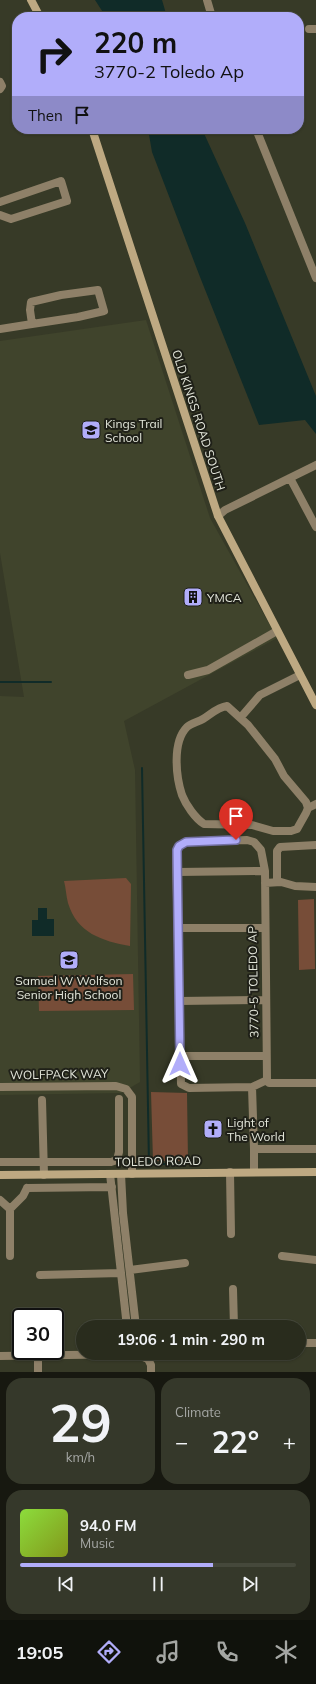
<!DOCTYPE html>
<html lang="en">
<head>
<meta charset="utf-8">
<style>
	:root { --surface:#292c1d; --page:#35382a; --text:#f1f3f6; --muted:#a5a7a4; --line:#45483b; --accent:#b1adfa }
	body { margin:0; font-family:Mulish,sans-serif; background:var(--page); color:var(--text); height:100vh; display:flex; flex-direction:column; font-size:15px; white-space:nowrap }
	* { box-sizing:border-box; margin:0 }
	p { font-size:13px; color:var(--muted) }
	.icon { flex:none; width:22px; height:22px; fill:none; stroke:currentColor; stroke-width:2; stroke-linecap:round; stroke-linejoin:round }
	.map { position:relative; height:1372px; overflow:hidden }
	.drawer { display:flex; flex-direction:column; gap:6px; padding:6px; background:#171810; flex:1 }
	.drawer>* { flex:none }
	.hud { position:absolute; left:12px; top:12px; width:292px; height:122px; border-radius:16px; box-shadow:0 1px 3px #0004,0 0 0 1px var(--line); background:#b1adfa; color:#111; overflow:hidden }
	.speed { position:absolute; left:12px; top:1308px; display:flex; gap:8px; font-size:20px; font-weight:700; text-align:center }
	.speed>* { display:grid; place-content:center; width:52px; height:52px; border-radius:50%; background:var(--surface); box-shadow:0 1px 3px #0004,0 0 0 1px var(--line); line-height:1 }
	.speed .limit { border:2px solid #111; border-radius:6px; background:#fff; color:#111 }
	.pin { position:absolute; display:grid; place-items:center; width:34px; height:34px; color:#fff; margin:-41px -17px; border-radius:50% 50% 50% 0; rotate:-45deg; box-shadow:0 0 4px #0007 }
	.pin .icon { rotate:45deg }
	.me { position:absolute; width:44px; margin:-22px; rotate:0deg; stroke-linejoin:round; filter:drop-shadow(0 0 3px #0008) }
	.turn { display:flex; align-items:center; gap:14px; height:84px; padding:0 16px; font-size:18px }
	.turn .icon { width:52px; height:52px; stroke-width:2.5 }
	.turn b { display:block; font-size:28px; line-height:34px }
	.then { display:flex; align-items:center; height:38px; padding:0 16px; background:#0003; gap:8px; font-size:15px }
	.big { font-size:30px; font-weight:700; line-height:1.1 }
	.drawer .tile { flex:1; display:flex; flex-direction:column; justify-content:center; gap:6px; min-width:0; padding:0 14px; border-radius:16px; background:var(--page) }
	.drawer .dial { align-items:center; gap:0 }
	.dial b { font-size:52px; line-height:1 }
	.song { display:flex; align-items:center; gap:12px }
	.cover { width:48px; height:48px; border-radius:6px; background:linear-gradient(135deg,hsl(90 70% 55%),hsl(70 70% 35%)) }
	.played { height:4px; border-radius:2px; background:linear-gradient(90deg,var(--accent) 70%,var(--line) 70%) }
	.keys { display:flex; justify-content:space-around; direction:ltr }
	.heat { display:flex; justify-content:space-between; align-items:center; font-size:22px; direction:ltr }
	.drawer .tiles { flex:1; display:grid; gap:6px; grid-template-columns:1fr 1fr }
	.tile:last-child { grid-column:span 2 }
	.trip { position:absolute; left:76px; top:1320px; width:230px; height:40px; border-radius:20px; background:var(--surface); box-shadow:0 1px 3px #0004,0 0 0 1px var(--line); font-weight:700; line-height:40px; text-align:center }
	.tab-bar { display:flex; height:64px; justify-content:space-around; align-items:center; background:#10120c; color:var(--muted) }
	.tab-bar .icon { width:28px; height:28px }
	.tab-bar .current { color:var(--accent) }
	.tab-bar b { font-size:18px; color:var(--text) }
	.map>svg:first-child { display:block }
</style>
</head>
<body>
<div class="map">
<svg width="316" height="1372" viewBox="0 0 316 1372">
	<rect width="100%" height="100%" fill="#373a27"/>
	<!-- built -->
	<path fill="#40442c" d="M146,320L210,518L277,638L124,721L135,770L140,1082L121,1093L0,1095V696L24,697L0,553V341Z"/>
	<!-- green -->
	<path fill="#774d38" d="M126,878L131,884L130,946C102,941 77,933 68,903C66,896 66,888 64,881Z
		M314,899L315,969L299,970L298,900Z
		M133,974L134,1010L39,1011L38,976Z
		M151,1092L187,1093L188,1161H153Z"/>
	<!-- water -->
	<path fill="#102b28" d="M95,0H162L167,17H106Z
		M148,129H202L245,223L316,396V434L305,420L259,425L200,277L152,152Z
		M38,908H47V919H54V936H32V920H38Z"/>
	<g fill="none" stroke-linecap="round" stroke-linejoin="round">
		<!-- stream -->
		<path stroke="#102b28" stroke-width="2" d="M0,682H51
			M142,768L149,1164H186"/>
		<!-- street -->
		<path stroke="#8e8068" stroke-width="8" d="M207,0L212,17
			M309,29H316
			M0,82L2,86L0,89
			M256,129L316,278
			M0,202L61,181L67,201L11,219L0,215
			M98,290L104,311L78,317L32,324L30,310L31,302L61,295Z
			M0,329L32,324
			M290,478L316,527
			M218,516L225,510L316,465
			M188,675L208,670L277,631
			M227,706L248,725L275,759L284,776L306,802L308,808L306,813L297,829L291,831H273L252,825L204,824C195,818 186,805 182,795C176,777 172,742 187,727C191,723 198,722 203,719C211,714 218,707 227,706Z
			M241,717L260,695L300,675
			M308,808L316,804
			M177,872L265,871
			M277,882V851L280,847L316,845
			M265,883L281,882L295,886L316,887
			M178,928H265
			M179,1001L266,1000
			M180,1056H266
			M267,1080L265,871L261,850L254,842L247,840L186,842L179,846L176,853L181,1084L189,1088L252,1087L267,1080L269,1083H316
			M0,1087L116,1086L126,1089L132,1097V1174
			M252,1087L254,1149H316
			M42,1100L44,1175
			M0,1162H111L117,1160L119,1152V1099
			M230,1172L231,1234
			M254,1172V1149
			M110,1174L127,1327
			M121,1174L123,1213L136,1327
			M27,1188L112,1187
			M0,1200L10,1209
			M10,1209V1256
			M10,1209L23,1196L27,1188
			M282,1256L316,1260
			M130,1270L185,1263
			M40,1275L121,1273
			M233,1289L234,1327
			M299,1343H316
			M0,1356L136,1354L148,1359L151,1365V1372
			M38,1356V1372"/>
		<!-- secondary -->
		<path stroke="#bea982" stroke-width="8" d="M31,0L40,17
			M92,129L218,516L316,705
			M0,1175L316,1172"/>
	</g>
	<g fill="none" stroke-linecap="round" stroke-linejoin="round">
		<!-- route casing -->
		<g stroke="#7370a2" stroke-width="10">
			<path id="route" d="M180,1064L177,850L179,846L186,842L236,840"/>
		</g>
		<!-- route -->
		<use href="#route" stroke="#b1adfa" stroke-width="7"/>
	</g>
	<!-- icons -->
	<defs>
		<g id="school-square" transform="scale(1)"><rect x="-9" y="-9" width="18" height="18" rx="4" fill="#b1adfa" stroke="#1f2018"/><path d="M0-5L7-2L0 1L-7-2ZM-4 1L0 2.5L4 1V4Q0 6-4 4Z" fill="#111"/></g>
		<g id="building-square" transform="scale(1)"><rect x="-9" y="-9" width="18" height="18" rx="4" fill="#b1adfa" stroke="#1f2018"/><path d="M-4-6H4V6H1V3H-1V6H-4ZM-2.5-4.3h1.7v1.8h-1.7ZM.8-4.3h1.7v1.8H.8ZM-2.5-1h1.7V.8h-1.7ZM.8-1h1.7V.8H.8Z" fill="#111"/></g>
		<g id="church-square" transform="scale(1)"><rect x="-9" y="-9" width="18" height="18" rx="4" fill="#b1adfa" stroke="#1f2018"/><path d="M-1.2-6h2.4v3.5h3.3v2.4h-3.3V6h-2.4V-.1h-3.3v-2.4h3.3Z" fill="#111"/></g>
	</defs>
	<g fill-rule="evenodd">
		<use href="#school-square" x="91" y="430"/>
		<use href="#building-square" x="193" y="597"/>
		<use href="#school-square" x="69" y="960"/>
		<use href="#church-square" x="213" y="1129"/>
	</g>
	<g text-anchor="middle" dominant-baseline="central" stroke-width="4" stroke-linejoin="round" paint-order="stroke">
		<!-- street labels -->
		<g font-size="12" fill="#e4e7db" stroke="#1f2018">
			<text transform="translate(199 420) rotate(72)">OLD KINGS ROAD SOUTH</text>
			<text transform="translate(253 982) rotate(-91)">3770-5 TOLEDO AP</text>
			<text transform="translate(59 1074) rotate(-1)">WOLFPACK WAY</text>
			<text transform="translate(158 1161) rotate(-1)">TOLEDO ROAD</text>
		</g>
		<!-- poi labels -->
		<g font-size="12" fill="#e4e7db" stroke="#1f2018" text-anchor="start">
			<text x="105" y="423">Kings Trail<tspan x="105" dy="14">School</tspan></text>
			<text x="207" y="597">YMCA</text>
			<text x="69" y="980" text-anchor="middle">Samuel W Wolfson<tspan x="69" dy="14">Senior High School</tspan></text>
			<text x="227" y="1122">Light of<tspan x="227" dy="14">The World</tspan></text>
		</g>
	</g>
</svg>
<div class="speed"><div class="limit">30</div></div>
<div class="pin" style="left:236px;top:840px;background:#d93025"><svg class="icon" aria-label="arrive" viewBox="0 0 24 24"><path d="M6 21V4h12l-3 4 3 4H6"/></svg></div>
<svg class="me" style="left:180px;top:1064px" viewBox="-20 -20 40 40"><path d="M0-17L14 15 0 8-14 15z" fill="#b1adfa" stroke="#fff" stroke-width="4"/></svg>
<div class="trip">19:06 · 1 min · 290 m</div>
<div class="hud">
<div class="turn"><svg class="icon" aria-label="right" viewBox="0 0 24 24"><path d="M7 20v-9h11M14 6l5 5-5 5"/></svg><div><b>220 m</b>3770-2 Toledo Ap</div></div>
<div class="then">Then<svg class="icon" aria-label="arrive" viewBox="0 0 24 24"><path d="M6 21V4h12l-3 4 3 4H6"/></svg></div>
</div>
</div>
<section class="drawer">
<div class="tiles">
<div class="tile dial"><b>29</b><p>km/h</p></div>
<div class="tile"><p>Climate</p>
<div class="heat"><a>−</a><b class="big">22°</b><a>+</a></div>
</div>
<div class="tile">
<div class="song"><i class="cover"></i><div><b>94.0 FM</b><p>Music</p></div></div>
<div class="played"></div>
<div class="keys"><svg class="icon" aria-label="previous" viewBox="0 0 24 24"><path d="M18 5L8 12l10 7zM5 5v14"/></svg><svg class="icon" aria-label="pause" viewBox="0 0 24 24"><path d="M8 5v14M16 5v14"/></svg><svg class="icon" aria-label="next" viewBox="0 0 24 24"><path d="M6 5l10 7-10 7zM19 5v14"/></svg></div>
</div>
</div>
</section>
<nav class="tab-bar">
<b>19:05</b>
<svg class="icon current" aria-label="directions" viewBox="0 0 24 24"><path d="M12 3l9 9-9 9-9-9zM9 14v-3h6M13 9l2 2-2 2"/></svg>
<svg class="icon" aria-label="music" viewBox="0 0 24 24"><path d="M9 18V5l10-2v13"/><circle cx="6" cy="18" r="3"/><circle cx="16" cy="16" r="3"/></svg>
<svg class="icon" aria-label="phone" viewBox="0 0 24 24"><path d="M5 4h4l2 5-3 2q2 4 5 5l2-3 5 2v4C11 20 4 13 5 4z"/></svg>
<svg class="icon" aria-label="climate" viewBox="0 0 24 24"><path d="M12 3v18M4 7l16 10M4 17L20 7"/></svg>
</nav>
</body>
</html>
